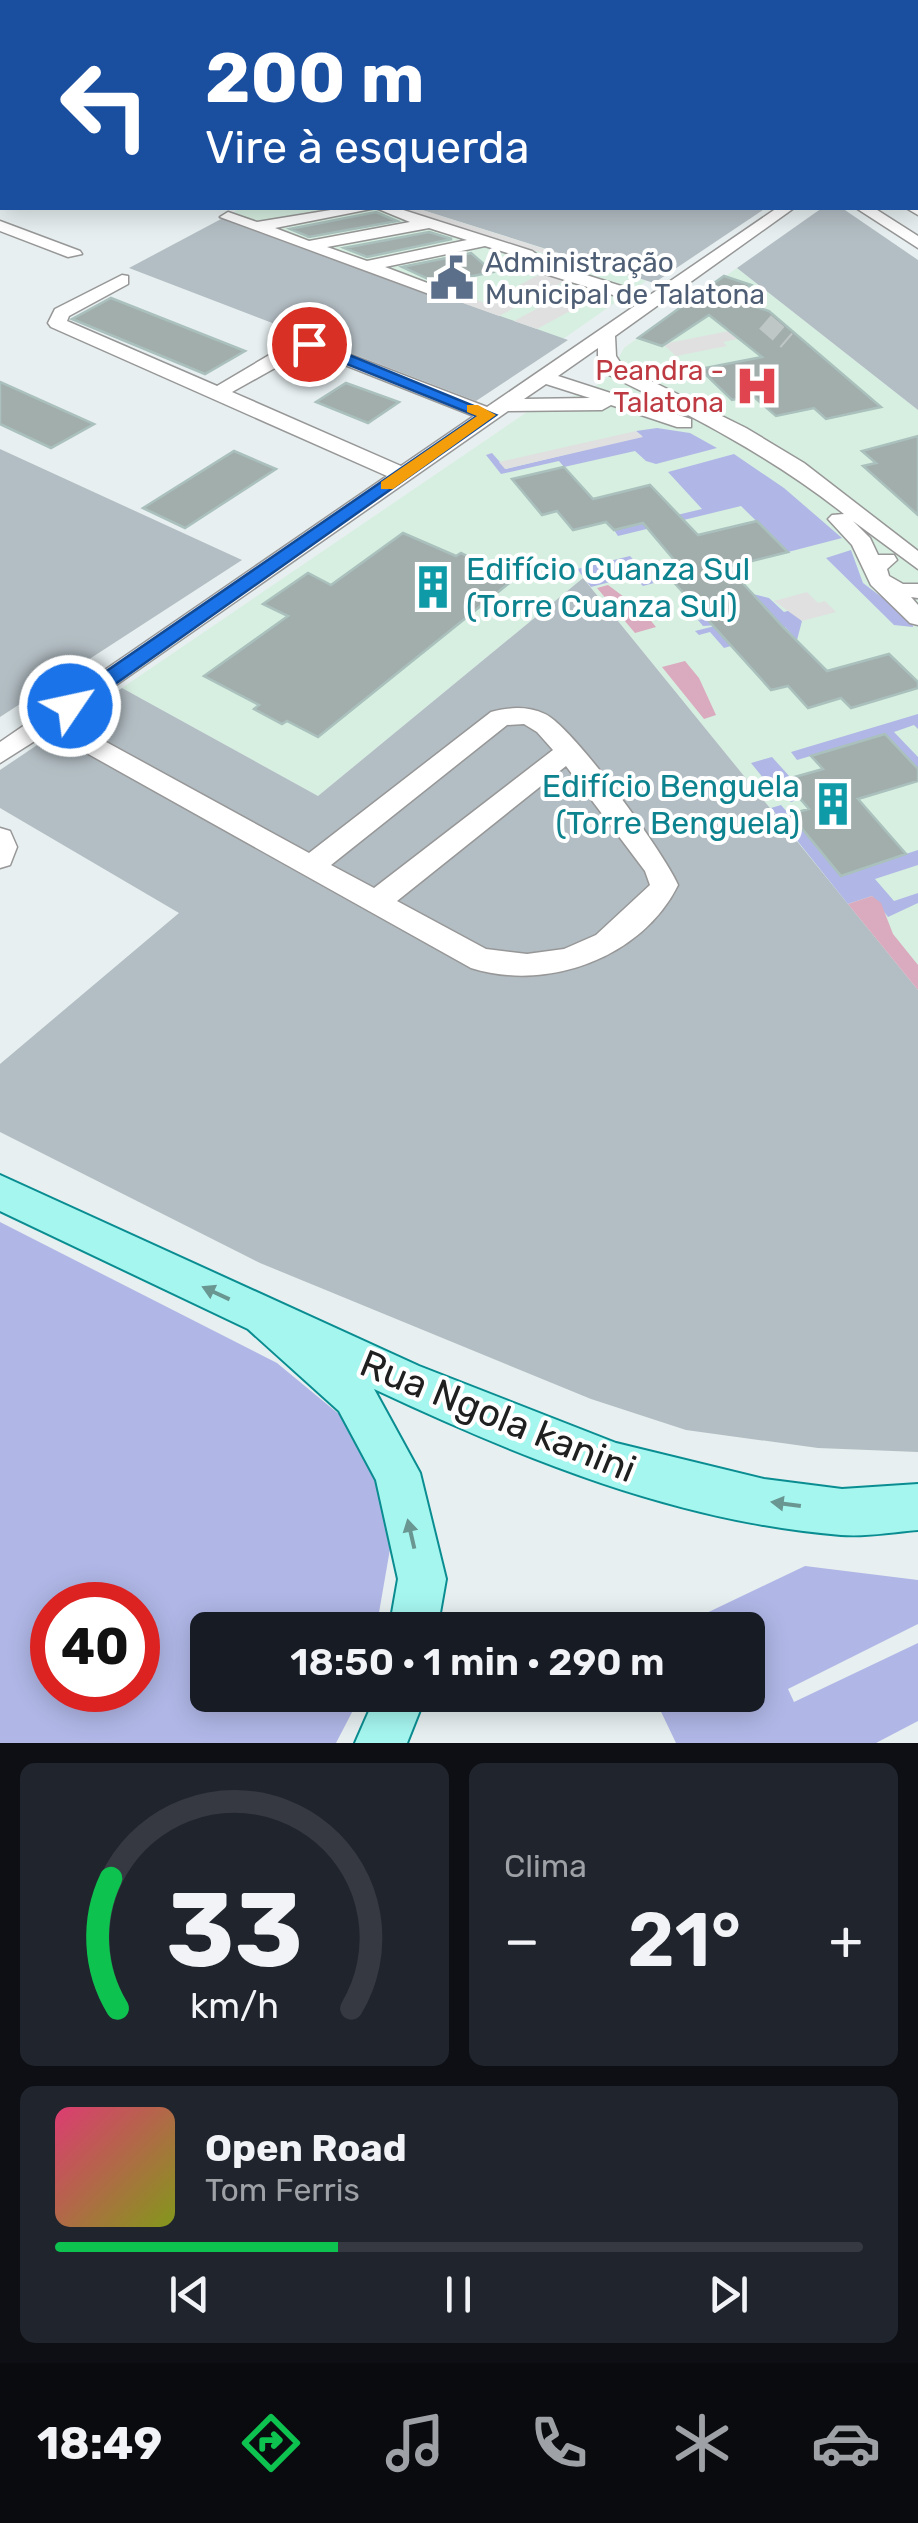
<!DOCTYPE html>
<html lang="pt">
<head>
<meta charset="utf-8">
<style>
	:root { --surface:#171b24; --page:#20242c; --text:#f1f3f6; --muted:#9ea1a6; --line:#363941; --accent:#0dc24f }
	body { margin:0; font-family:Rubik,sans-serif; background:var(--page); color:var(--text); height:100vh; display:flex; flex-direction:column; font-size:38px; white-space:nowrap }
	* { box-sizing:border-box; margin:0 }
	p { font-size:32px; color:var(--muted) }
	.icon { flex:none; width:55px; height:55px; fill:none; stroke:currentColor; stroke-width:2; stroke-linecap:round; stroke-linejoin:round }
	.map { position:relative; height:1743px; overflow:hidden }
	.sheet { display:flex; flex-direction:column; gap:20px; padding:20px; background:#0d0f14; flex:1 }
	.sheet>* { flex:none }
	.top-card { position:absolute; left:0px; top:0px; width:920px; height:210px; box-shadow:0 5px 25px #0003; background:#1a4fa0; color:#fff; overflow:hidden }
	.speed { position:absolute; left:30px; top:1582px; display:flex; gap:20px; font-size:50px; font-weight:700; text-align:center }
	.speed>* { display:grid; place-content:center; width:130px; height:130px; border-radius:50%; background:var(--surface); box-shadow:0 5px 25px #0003; line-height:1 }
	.speed .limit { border:15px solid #d22; background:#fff; color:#111 }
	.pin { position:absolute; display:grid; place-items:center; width:85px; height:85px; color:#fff; margin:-42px; border:5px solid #fff; border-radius:50%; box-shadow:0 2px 10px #0007 }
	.me { position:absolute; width:110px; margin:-55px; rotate:56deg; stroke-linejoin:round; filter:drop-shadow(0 0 8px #0008) }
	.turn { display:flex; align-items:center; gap:35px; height:210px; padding:0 40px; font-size:45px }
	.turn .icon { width:130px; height:130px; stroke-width:2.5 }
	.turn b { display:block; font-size:70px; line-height:85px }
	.big { font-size:75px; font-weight:600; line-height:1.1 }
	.sheet .card { flex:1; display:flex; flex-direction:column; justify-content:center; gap:15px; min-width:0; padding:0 35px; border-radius:15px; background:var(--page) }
	.sheet .dial { align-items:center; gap:0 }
	.dial svg { height:260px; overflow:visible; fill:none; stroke:var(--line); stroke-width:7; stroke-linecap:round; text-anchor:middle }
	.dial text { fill:var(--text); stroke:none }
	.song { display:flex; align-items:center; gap:30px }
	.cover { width:120px; height:120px; border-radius:15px; background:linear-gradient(135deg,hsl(340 70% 55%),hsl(70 70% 35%)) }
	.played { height:10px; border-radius:5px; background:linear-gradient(90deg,var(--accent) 35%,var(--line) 35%) }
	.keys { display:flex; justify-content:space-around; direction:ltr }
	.heat { display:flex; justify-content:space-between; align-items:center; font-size:55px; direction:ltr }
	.sheet .tiles { flex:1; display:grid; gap:20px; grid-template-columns:1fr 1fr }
	.card:last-child { grid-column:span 2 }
	.trip { position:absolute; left:190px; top:1612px; width:575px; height:100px; border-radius:15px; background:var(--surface); box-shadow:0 5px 25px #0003; font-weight:600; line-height:100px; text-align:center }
	.dock { display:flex; height:160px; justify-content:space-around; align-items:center; background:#090b0e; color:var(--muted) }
	.dock .icon { width:70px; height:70px }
	.dock .selected { color:var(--accent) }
	.dock b { font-size:45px; color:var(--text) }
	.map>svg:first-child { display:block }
</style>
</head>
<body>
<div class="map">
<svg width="918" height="1743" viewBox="0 0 918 1743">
	<rect width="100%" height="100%" fill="#e7eff0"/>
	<!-- commercial -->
	<path fill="#d7efe1" d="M241,208H416L646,281L563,339L223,218Z
		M737,268L918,410V990L583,578L318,796L122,688L533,408L587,392L625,365L617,361L624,348Z"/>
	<!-- construction -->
	<path fill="#b3bec4" d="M416,208H766L654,283Z
		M822,208H842L918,260V410L737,268Z
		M223,218L568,340L476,401L129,268Z
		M0,449L242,560L0,717Z
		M583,578L918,990V1452L818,1448L686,1430L591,1399L260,1263L0,1132V1064L179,913L0,808V770L122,688L318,796Z"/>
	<!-- grass -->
	<path fill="#b0b7e6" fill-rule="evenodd" d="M657,428L690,433L717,448L656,464L646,461L635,451L564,467L559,461L501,474L486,455L492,453L506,469L642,436L636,431Z
		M734,454L784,488L842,538L788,552L741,506L618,536L614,530L702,509L668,472Z
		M851,550L863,583L912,620L913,627L894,625L826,558Z
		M630,556L654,583L643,586L633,576L591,587L577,569Z
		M753,594L769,598L784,612L791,610L802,621L797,640L785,627L729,642L731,646L724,648L710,632L699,635L695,631L719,625L703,626L698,620L763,606Z
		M918,714V729L914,725L894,732L918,757V769L885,734L797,760L791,752Z
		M772,757L791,778L785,781L800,799L791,802L784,794L778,796L751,763Z
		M781,805L841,875L918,850V865L875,879L894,901L918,893V903L888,917L872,896L848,904L771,808Z
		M0,1222L277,1363L340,1415L375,1477L390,1549L376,1630H208V1695H361L336,1743H0ZM52,1605H138V1690H52Z
		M805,1566L918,1580V1624L788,1689L794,1702L918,1643V1721L876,1743H676L653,1695H748V1630H671Z"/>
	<!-- parking -->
	<path fill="#e0e0e0" d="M398,208H416L576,259L571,262Z
		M544,272L567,280L499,316L438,294L446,289L485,303Z
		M581,285L603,293L537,329L514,321Z
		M729,331L737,339L723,342L727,346L676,356L663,344Z
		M636,431L643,437L505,469L499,462Z
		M807,592L818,603L825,601L836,612L802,621L774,601Z"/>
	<!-- water -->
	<path fill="#daaabe" d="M608,585L643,611L656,627L635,633L597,588Z
		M685,661L699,678L716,715L704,719L662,667Z
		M872,896L881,903L893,934L918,965V990L848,904Z"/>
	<!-- building -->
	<path fill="#a2aeac" stroke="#aac0bc" stroke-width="2.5" d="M376,212L397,221L309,237L290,229Z
		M429,232L452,239L367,257L344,248Z
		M471,253L493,272L437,283L402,267Z
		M724,276L751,285L731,299L769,311L881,407L826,419L814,408L776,416L753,396L732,400L700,369L762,357L709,315L662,346L638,338Z
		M111,298L245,351L205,374L72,319Z
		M0,382L94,424L51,448L0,424Z
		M346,383L399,402L368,423L316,402Z
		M918,436V515L863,466L876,463L862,451Z
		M234,451L276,469L185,528L143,508Z
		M564,467L593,499L650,485L698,535L757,521L788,552L728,567L783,627L827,671L889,654L918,682V688L851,708L841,698L808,708L788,686L771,690L670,578L686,574L643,523L614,530L606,522L573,530L557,511L542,515L512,479Z
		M403,533L456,556L461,553L513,580L318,737L287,721L282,724L254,709L259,705L204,676L288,616L263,604L308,573L331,585Z
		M885,734L918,769V781L858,799L906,854L841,876L790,814L809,809L784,780L823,769L811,756Z"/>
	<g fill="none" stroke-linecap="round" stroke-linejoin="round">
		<!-- minor-tunnel -->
		<path stroke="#bfc6c6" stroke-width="18" stroke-dasharray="18 9" stroke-linecap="butt" d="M765,322L787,341"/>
		<!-- minor casing -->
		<g stroke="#979797" stroke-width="3">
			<path id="minor" d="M442,0H460L461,2H444Z
				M2,83V92L0,93V84Z
				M0,106L2,107V115H0Z
				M918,204V215L906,208H918Z
				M343,208H397L532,251L551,264L650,295L777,208H794L615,336L616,356L623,367L746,428L804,463L918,551V569L853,521L870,538L878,555H894L897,560L887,569L889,576L903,584H918V598L911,597L918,605V625L910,623L871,585L852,545L828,519L832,515L844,514C771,456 692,416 609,375L598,356V348L558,376L691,419V427H677L611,405L602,410L508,411L66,720L309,853L491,712C509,707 528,706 545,714C573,727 665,854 678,885C642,958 547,992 471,968L49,732L0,763V742L387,476L51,327L48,323L55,309L122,275L128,276V284L69,316L67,321L217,386L293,341L309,339L487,407L639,303L539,272L520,257L485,246L385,267L438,287L459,281V289L440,298L220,217L228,212L257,222ZM376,208L410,222L309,241L275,228ZM429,228L467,240L367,261L327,247ZM307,350L474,416L401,466L232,392ZM546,384L590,398L524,399ZM524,724L537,732L553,750L374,888L331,865L507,725ZM566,766L645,871L650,885L596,935L564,949L527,954L486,949L397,901Z
				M856,208H874L918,236V248Z
				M0,221L80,251L82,254L68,257L0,231Z
				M0,828L10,831L17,847L10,865L0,868Z"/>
		</g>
		<!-- major casing -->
		<g stroke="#0a8d91" stroke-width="4">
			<path id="major" d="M0,1175L419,1366L616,1443L764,1479L842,1489L918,1484V1530C893,1532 867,1537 841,1535C678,1522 521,1458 374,1389L420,1473L446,1579L437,1630H389L398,1579L376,1480L339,1411L248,1329L0,1211Z
				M376,1695H426L407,1743H355Z"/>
		</g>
		<!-- minor -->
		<use href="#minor" fill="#fff" fill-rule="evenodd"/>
		<!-- major -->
		<use href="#major" fill="#a6f6f0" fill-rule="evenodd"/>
	</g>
	<!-- one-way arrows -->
	<defs><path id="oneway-solid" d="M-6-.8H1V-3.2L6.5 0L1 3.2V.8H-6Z" transform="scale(2.5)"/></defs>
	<g fill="#6a9692">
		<use href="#oneway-solid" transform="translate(216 1293) rotate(-155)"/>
		<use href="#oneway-solid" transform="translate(786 1504) rotate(-172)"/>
		<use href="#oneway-solid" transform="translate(411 1534) rotate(-103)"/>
	</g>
	<!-- route -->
	<path fill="#1a73e8" stroke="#114b97" stroke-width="2.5" d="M304,341H315L496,415L77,711H63V701L477,416L304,347Z"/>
	<!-- slow -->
	<path fill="#f59e0b" d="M467,405H478L496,415L393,489H381V482L477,416L467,412Z"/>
	<!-- icons -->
	<defs>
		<g id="civic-bare" transform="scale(3.45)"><path d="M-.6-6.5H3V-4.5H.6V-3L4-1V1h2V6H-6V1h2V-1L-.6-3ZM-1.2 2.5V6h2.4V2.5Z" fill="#5c6f8a" stroke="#fff" stroke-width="2.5" paint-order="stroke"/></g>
		<g id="hospital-bare" transform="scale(3.45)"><path d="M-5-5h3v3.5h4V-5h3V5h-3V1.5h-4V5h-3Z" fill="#e0444e" stroke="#fff" stroke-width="2.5" paint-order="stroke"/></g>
		<g id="building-bare" transform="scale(3.45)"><path d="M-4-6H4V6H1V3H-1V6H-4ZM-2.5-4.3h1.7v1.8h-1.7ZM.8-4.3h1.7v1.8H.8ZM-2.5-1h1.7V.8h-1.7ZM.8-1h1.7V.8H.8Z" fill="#0f9aa8" stroke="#fff" stroke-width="2.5" paint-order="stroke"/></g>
	</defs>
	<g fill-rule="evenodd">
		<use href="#civic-bare" x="452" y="278"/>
		<use href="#hospital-bare" x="757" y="386"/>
		<use href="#building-bare" x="433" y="587"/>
		<use href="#building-bare" x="833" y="804"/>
	</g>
	<g text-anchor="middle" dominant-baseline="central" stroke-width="8" stroke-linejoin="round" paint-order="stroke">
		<!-- far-service labels -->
		<g font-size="28" fill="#4e5e75" stroke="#fff" text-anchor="start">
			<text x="485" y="262">Administração<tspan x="485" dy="32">Municipal de Talatona</tspan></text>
		</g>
		<!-- far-health labels -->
		<g font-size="28" fill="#be3a42" stroke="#fff" text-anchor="end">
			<text x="724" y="370">Peandra -<tspan x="724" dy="32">Talatona</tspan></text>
		</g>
		<!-- culture labels -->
		<g font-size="32" fill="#0d838f" stroke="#fff" text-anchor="start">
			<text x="466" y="569">Edifício Cuanza Sul<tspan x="466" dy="37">(Torre Cuanza Sul)</tspan></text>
			<text x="800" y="786" text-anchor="end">Edifício Benguela<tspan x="800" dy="37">(Torre Benguela)</tspan></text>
		</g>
		<!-- near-street labels -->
		<g font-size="38" fill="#202020" stroke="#fff">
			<text transform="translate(498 1416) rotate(22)">Rua Ngola kanini</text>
		</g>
	</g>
</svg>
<div class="speed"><div class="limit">40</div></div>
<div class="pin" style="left:309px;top:344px;background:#d93025"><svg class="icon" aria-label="arrive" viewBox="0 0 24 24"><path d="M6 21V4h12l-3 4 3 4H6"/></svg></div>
<svg class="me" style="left:70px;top:706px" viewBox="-20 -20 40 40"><circle r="17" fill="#1a73e8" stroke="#fff" stroke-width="3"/><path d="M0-11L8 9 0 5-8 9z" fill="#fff"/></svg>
<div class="trip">18:50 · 1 min · 290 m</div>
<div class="top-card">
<div class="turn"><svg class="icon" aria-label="left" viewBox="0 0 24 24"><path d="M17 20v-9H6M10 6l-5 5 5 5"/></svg><div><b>200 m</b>Vire à esquerda</div></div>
</div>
</div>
<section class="sheet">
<div class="tiles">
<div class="card dial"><svg viewBox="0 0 100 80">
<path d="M14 69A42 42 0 1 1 86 69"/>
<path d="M14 69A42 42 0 0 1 12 29" stroke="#0dc24f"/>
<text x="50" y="56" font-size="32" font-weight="700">33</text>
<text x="50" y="72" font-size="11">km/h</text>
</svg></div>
<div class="card"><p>Clima</p>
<div class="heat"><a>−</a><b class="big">21°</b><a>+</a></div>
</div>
<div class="card">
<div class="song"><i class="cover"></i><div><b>Open Road</b><p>Tom Ferris</p></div></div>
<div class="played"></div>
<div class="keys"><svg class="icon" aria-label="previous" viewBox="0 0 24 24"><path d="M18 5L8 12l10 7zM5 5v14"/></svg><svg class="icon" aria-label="pause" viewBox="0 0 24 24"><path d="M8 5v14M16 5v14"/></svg><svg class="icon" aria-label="next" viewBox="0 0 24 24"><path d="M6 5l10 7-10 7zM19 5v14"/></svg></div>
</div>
</div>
</section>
<nav class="dock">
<b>18:49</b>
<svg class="icon selected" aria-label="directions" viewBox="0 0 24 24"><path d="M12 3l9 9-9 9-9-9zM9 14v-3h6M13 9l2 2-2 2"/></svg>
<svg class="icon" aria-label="music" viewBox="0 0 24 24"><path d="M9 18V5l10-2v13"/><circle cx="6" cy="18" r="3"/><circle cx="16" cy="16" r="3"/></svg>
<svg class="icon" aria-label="phone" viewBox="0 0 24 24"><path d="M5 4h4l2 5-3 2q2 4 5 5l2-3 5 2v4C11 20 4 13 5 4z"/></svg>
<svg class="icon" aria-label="climate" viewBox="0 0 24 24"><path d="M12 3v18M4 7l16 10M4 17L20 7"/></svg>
<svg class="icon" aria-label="car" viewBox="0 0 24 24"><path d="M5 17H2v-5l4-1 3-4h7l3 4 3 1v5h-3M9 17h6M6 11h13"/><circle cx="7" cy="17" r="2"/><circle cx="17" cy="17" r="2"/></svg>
</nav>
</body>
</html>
